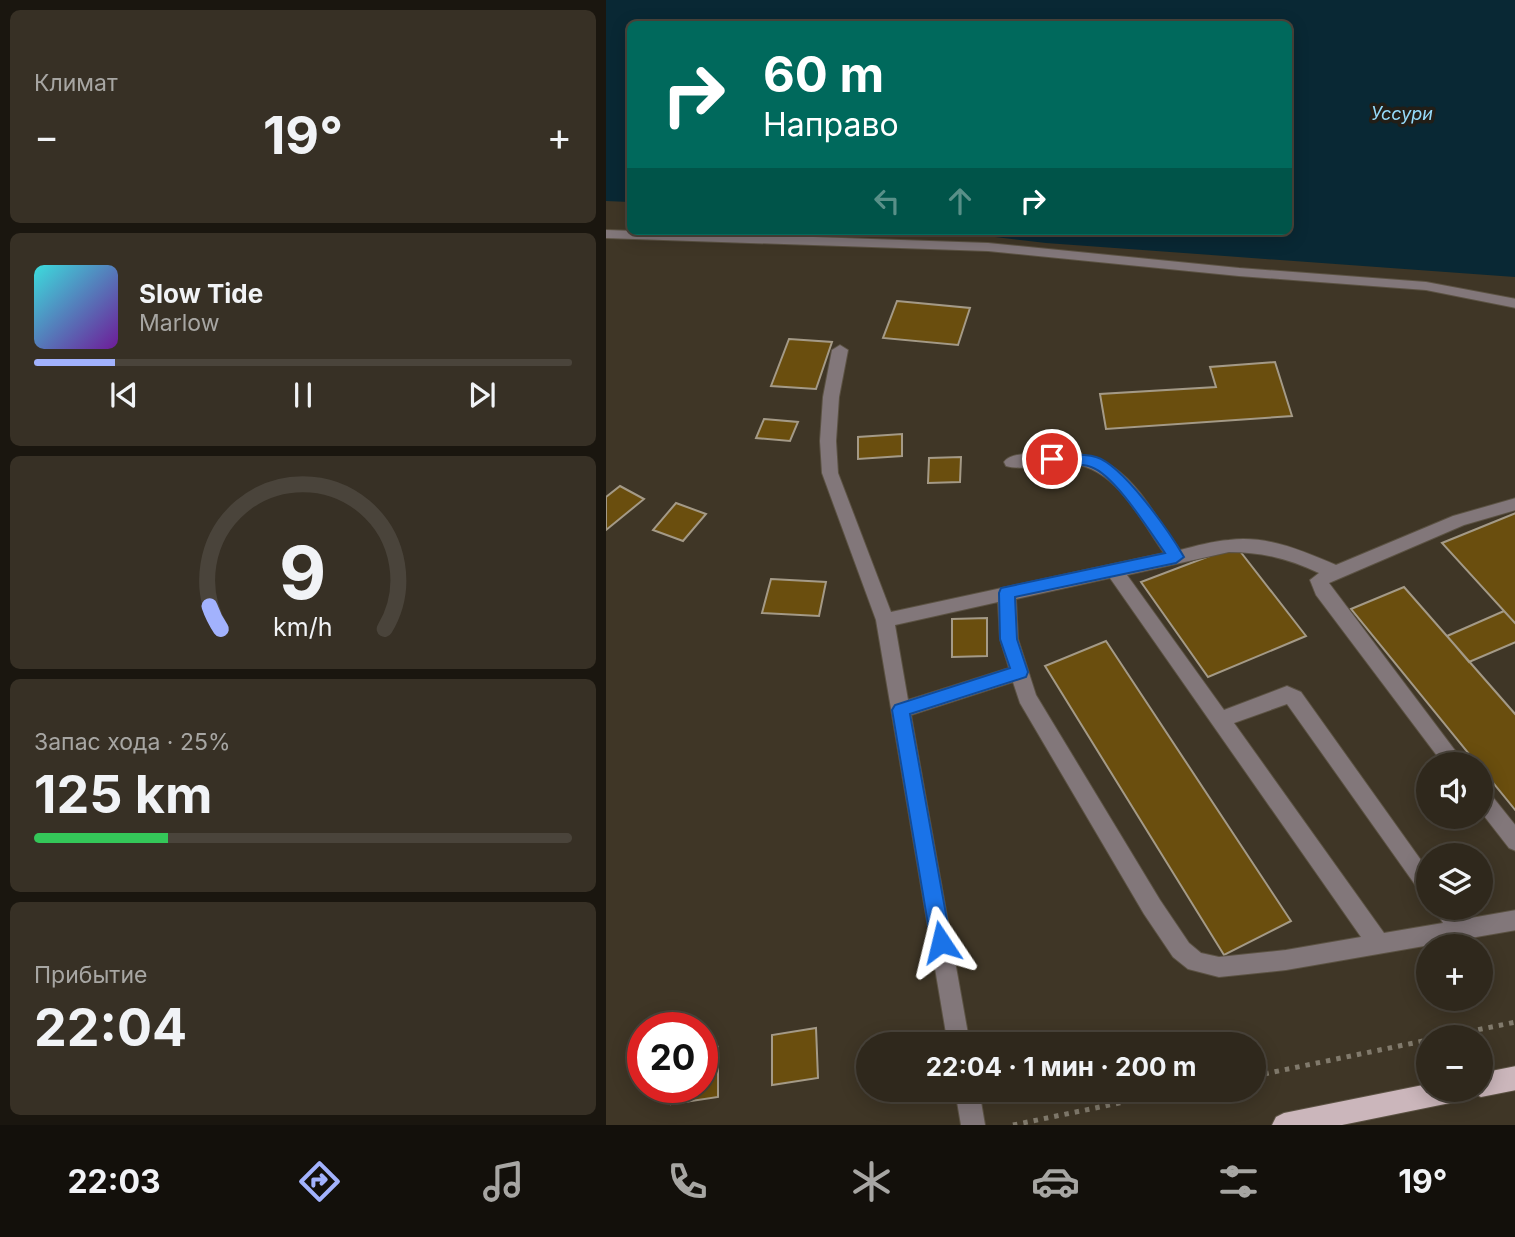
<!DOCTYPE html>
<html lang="ru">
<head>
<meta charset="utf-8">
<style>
	:root { --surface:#2f281c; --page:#373025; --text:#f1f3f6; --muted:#a7a6a3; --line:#4a443b; --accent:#a2b2fd }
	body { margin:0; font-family:Inter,sans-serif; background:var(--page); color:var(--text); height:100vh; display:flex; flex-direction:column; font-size:26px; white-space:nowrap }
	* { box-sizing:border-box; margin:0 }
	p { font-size:23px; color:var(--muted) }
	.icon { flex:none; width:38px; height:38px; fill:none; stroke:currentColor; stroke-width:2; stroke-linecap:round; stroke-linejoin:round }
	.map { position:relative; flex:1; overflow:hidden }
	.drawer { display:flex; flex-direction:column; gap:10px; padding:10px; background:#1a160f; width:606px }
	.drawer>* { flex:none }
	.top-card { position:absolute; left:21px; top:21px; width:665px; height:214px; border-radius:10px; box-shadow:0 4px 18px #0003,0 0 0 2px var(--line); background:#00695c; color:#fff; overflow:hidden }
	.fabs { position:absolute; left:810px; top:752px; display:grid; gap:14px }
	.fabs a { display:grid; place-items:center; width:77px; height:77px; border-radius:50%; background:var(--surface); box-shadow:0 4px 18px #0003,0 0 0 2px var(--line); font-size:35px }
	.speed { position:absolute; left:21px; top:1012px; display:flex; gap:14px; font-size:35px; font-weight:700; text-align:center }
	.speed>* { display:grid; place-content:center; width:91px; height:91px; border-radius:50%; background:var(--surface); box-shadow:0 4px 18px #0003,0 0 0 2px var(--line); line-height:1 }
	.speed .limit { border:10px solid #d22; background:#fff; color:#111 }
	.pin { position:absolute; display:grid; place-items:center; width:60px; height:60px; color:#fff; margin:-30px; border:4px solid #fff; border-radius:50%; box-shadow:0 2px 7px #0007 }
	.me { position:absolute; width:77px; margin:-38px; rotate:350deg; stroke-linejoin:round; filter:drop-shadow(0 0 5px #0008) }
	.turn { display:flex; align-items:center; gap:24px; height:147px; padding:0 21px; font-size:32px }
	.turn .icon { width:91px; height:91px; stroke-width:2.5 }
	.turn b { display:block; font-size:49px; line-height:60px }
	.lanes { display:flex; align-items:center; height:66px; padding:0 21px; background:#0003; justify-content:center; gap:35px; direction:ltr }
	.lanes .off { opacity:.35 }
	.big { font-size:52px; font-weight:700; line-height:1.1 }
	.drawer .card { flex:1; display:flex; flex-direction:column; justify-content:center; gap:10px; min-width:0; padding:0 24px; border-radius:10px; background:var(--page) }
	.drawer .dial { align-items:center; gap:0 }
	.dial svg { height:182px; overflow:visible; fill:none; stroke:var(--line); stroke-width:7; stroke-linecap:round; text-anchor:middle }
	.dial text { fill:var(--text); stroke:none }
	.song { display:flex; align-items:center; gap:21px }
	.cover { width:84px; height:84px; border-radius:10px; background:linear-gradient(135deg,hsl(180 70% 55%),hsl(280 70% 35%)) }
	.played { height:7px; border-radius:4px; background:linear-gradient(90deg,var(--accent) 15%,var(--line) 15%) }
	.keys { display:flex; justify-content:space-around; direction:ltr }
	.heat { display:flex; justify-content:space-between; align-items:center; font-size:38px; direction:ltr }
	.charge { height:10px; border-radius:5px; background:linear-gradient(90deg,#34c759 25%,var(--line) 0) }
	.trip { position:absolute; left:250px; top:1032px; width:410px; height:70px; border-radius:35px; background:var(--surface); box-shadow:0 4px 18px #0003,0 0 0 2px var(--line); font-weight:700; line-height:70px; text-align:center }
	.menu { display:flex; height:112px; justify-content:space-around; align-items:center; background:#13100b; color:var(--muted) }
	.menu .icon { width:49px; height:49px }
	.menu .active { color:var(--accent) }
	.menu b { font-size:32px; color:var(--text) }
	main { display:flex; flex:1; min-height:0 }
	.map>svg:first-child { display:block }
</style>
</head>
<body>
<main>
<section class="drawer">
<div class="card"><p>Климат</p>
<div class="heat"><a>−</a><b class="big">19°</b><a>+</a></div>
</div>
<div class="card">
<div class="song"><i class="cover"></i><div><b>Slow Tide</b><p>Marlow</p></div></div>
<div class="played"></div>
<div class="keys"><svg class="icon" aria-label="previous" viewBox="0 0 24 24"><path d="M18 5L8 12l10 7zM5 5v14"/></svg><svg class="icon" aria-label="pause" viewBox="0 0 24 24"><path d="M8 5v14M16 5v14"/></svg><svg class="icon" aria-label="next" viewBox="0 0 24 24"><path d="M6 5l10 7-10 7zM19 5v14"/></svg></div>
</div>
<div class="card dial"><svg viewBox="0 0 100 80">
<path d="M14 69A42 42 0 1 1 86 69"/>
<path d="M14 69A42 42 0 0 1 9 59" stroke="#a2b2fd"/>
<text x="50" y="56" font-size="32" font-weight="700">9</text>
<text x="50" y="72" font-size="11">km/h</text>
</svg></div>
<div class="card"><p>Запас хода · 25%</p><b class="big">125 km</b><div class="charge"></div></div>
<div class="card"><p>Прибытие</p><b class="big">22:04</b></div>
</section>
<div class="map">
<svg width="910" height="1125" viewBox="0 0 910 1125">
	<rect width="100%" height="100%" fill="#3f3626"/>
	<!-- water -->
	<path fill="#092834" d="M0,0H909V277L440,243L339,231H682V24H24V202L0,201Z"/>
	<!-- building -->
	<path fill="#6a4e0e" stroke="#a49a87" stroke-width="2" d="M291,301L364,308L352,345L277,338Z
		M183,339L226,342L210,389L165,386Z
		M669,362L686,416L500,429L494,394L610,387L604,367Z
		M158,419L192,422L184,441L150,438Z
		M296,434V456L252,459V437Z
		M355,457L354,482L322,483L323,458Z
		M14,486L38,499L0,530V497Z
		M70,503L100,514L77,541L47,530Z
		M910,513V624L836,543Z
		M630,546L700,636L602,677L535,582Z
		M165,579L220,582L213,616L156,613Z
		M798,587L910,715V811L875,768V765H872L745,609Z
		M898,611L910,624V642L863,662L841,636Z
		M381,618V656L346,657V619Z
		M500,641L685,921L618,955L439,666Z
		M210,1028L212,1078L166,1085V1035Z
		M112,1047V1097L65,1104V1087H96V1049Z"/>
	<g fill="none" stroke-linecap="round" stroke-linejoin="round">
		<!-- minor casing -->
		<g stroke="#5b5243" stroke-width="2">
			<path id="minor" d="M0,230L382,243L633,268L820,282L910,299V308L820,290L633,276L382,251L0,238Z
				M234,345L242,350L233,397L230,441L232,473L285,612L558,553C533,518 509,464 459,463C441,463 418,471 400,466L398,462C404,453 422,454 433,453C517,445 531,491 574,550C590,546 607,541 623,540C661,535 697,551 730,565L847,516L910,498V510L858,525L723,583L860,765H838L710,595L704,580L713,573C683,559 656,552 623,552L521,575L618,710L681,686L695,692L822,870V896L815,893L681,704L628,723L778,933L837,923L828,908H852L859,919L910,910V930L680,970L613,977L582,969L567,957L538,914L414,703L407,682L305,715L364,1045H342L270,620L216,473L214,441L217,397L226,350ZM504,578L755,937L680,950L613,957L595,953L583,943L554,900L430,695L412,639L410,599ZM392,602L394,639L403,668L302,700L289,625Z
				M875,788L882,791L910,826V851L903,848L875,812Z
				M349,1090H373L379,1125H355Z"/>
		</g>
		<!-- major casing -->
		<g stroke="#5b5243" stroke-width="2">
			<path id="major" d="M910,1066V1090L875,1097L867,1093L865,1090H875V1073Z
				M822,1084V1090H861L857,1098L849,1102L736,1125H666L670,1117L678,1113Z"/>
		</g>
		<!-- path -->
		<path stroke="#817a6c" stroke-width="5" stroke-dasharray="4.5 6" stroke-linecap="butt" d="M831,1038L910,1022
			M648,1076L822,1040
			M407,1125L576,1090"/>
		<!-- minor -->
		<use href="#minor" fill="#82777a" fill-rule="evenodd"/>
		<!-- major -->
		<use href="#major" fill="#cbb6bb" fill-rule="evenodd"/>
	</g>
	<!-- route -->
	<path fill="#1a73e8" stroke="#114b97" stroke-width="2" d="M446,454C460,455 477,453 490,457C517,465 563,531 578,557L570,563L409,597L411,639L422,672L420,677L304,714L345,942L342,948L335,951L328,948L325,942L286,710L289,705L404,668L394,639L393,593L395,588L559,553C544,532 509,475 485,467C471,462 455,467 441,463L439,459L441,456Z"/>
	<g text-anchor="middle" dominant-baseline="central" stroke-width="7" stroke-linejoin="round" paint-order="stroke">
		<!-- far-water labels -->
		<g font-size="18" font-style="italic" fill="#96dbfa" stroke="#221e17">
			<text x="796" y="113">Уссури</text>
		</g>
	</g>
</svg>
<div class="fabs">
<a><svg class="icon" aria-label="sound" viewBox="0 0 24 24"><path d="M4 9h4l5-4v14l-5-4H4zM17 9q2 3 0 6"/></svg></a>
<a><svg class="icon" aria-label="layers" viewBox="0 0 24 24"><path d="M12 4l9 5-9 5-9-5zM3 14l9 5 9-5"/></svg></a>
<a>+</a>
<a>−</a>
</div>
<div class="speed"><div class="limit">20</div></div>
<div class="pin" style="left:446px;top:459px;background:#d93025"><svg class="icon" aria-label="arrive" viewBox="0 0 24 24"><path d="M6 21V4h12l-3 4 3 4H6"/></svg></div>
<svg class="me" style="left:335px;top:942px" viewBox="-20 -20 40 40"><path d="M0-17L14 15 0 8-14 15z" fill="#1a73e8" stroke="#fff" stroke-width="4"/></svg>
<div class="trip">22:04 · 1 мин · 200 m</div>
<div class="top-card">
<div class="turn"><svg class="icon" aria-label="right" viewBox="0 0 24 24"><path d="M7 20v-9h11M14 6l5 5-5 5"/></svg><div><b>60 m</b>Направо</div></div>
<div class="lanes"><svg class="icon off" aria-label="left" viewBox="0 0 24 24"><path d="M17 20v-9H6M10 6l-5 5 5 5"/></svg><svg class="icon off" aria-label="ahead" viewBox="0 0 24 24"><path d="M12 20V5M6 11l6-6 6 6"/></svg><svg class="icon" aria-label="right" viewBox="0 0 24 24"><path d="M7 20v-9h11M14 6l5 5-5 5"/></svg></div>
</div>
</div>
</main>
<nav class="menu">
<b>22:03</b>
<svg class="icon active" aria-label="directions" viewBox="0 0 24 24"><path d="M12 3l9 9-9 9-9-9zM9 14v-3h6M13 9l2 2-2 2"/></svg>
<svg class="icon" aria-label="music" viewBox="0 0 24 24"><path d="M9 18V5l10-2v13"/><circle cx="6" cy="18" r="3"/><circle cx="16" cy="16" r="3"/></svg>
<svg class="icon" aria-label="phone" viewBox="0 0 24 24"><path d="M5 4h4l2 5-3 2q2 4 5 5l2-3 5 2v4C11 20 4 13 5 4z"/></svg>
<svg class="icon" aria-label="climate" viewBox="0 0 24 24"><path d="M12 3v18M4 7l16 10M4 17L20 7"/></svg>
<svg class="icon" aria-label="car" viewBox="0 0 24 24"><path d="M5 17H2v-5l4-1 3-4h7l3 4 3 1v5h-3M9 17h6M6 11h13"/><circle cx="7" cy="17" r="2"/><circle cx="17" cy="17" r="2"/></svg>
<svg class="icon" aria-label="filters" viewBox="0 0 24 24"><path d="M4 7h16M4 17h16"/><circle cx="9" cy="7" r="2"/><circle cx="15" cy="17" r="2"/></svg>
<b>19°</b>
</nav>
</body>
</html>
